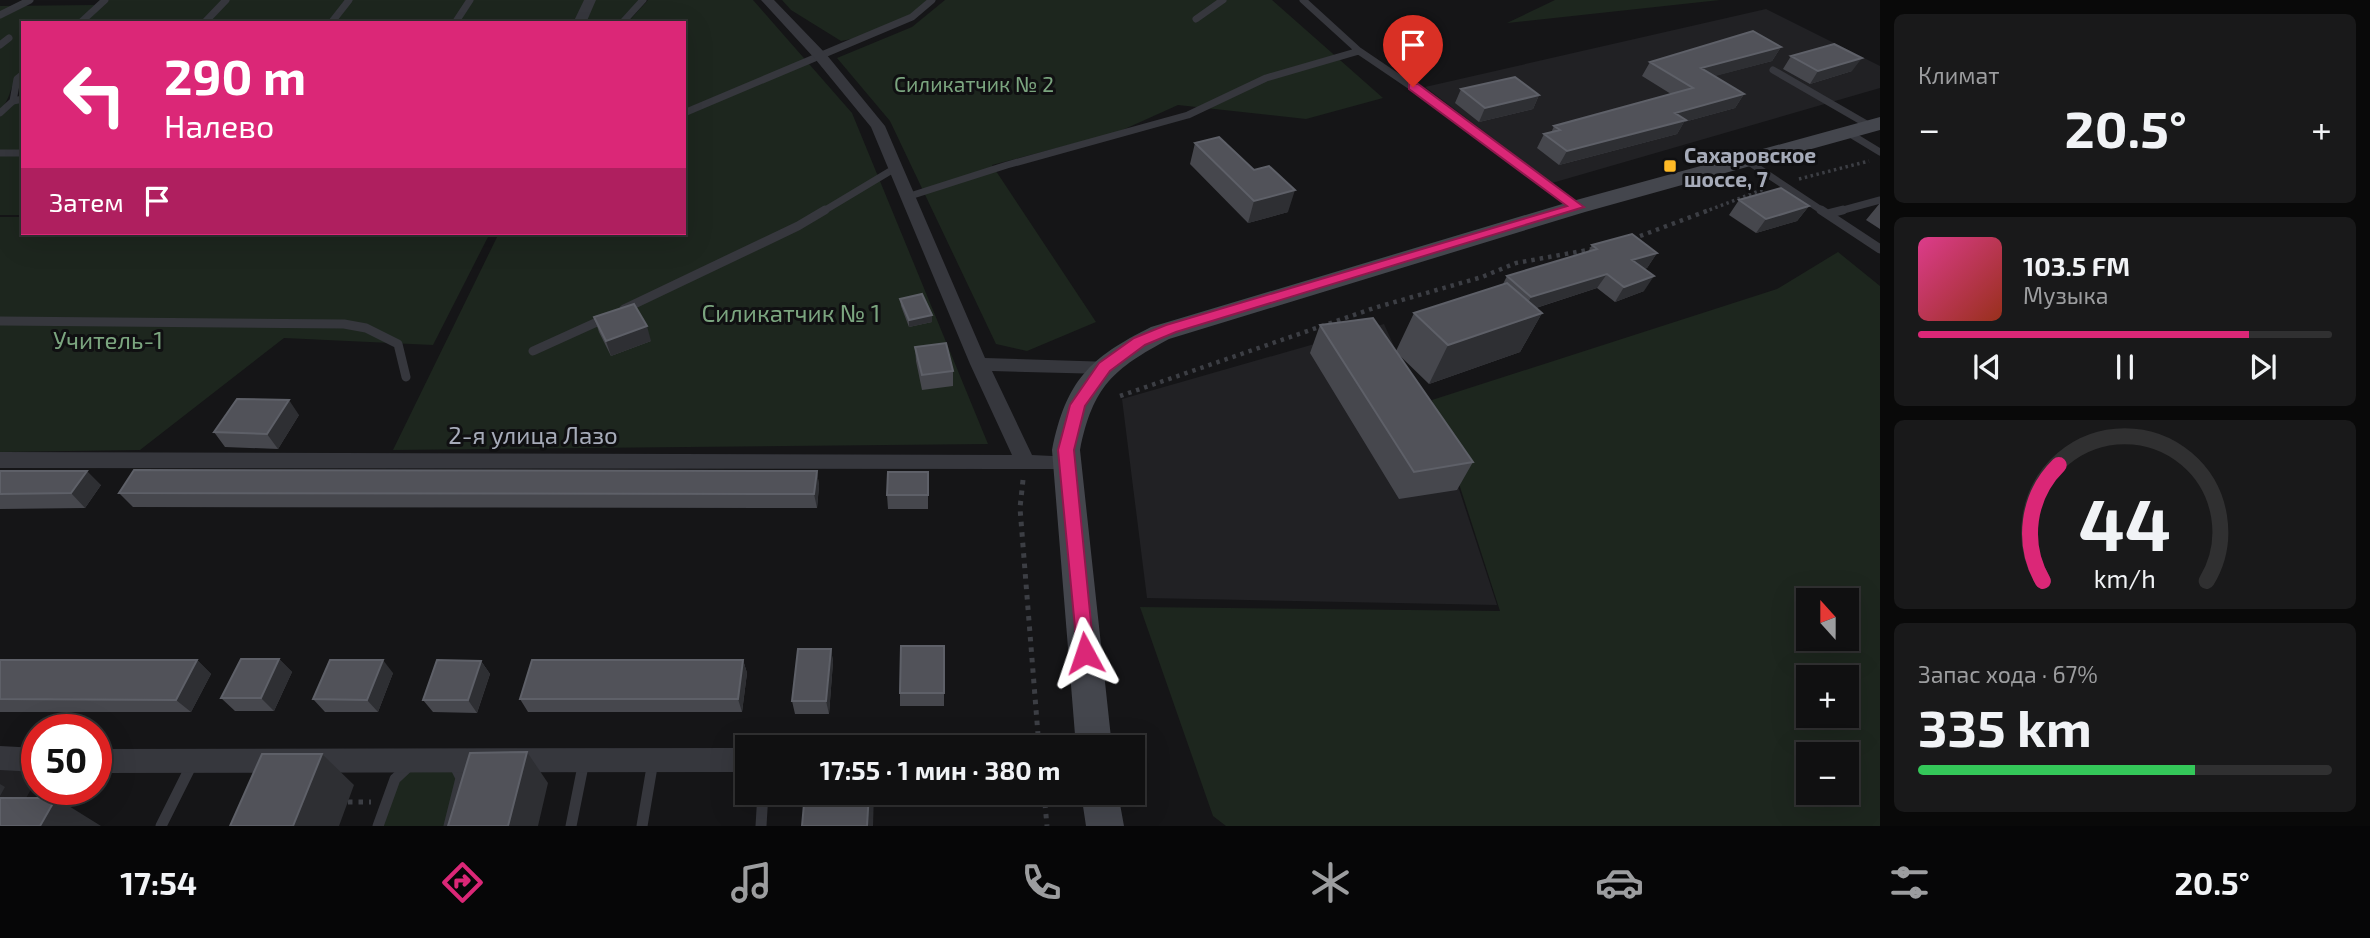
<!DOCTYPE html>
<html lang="ru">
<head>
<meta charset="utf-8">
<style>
	:root { --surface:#101011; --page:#19191a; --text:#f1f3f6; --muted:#9c9d9f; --line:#303031; --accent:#db2777 }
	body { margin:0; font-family:"Exo 2",sans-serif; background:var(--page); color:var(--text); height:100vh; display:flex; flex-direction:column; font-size:26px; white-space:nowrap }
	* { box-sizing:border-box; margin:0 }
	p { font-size:23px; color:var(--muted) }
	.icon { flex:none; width:38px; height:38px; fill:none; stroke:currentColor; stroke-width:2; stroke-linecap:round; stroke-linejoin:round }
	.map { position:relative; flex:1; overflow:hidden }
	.side { display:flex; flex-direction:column; gap:14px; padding:14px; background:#090909; width:490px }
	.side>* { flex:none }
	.hud { position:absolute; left:21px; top:21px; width:665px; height:214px; border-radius:0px; box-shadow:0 7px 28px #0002,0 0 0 2px var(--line); background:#db2777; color:#fff; overflow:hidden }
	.needle { width:46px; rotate:339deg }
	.controls { position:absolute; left:1796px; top:588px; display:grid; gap:14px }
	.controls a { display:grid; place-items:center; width:63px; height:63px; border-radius:0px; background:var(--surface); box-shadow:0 7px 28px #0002,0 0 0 2px var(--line); font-size:35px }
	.speed { position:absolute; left:21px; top:714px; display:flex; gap:14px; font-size:35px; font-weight:700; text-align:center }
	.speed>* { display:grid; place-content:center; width:91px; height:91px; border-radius:50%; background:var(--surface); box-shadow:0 7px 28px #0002,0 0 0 2px var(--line); line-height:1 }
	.speed .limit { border:10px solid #d22; background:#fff; color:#111 }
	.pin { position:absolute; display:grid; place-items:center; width:60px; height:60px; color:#fff; margin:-72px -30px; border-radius:50% 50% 50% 0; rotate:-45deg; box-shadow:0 0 7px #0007 }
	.pin .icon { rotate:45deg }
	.me { position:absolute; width:77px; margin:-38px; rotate:355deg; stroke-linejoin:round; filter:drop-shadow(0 0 5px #0008) }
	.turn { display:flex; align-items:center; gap:24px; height:147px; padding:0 28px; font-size:32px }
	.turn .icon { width:91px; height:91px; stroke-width:2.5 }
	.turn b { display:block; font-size:49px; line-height:60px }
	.then { display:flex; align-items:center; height:66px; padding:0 28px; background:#0003; gap:14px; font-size:26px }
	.big { font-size:52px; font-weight:700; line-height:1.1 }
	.side .card { flex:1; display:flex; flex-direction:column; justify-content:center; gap:10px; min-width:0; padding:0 24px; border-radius:10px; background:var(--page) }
	.side .dial { align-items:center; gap:0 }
	.dial svg { height:182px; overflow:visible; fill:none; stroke:var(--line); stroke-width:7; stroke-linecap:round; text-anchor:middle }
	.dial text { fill:var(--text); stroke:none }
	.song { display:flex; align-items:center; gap:21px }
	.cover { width:84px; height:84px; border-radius:10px; background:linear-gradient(135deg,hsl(330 70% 55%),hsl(10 70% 35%)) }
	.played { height:7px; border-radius:4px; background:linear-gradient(90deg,var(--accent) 80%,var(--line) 80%) }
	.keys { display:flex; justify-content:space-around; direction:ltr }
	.heat { display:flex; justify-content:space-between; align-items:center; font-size:38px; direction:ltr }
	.charge { height:10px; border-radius:5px; background:linear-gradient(90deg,#34c759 67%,var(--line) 0) }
	.trip { position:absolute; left:735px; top:735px; width:410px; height:70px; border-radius:0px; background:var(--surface); box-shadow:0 7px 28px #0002,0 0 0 2px var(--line); font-weight:700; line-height:70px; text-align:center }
	.menu { display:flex; height:112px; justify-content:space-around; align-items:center; background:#060607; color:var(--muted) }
	.menu .icon { width:49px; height:49px }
	.menu .active { color:var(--accent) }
	.menu b { font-size:32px; color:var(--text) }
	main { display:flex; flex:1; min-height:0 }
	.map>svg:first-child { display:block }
</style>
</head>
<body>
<main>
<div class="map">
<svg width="1880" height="826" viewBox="0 0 1880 826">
	<rect width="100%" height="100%" fill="#151517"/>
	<!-- built -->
	<path fill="#212124" d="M1766,9L1880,66V88L1552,183L1425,87Z
		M1384,324L1459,489L1497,605L1147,598L1122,399Z
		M0,763L37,764V779L10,826H0Z"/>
	<!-- green -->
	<path fill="#1d261e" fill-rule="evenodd" d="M109,0H640L618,23H84Z
		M648,0H753L852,113L988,444L393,450L499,233H684V23H627Z
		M782,0H932C905,23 876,35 841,41L791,10Z
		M945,0H1272L1383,98L1306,119L1178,105L1118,132L992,165L1096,322L1027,351L996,344L890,121L837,58L912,27Z
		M1555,0H1720L1507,23Z
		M95,5L76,23H23V71C8,84 13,97 0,110V6Z
		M23,101V215H0V117L15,103Z
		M0,217H23V233H490L433,345L284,338L140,450L0,452Z
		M1838,252L1880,286V826H1226L1213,816L1140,607L1500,611L1432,400L1777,289ZM1808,600H1846V639H1808ZM1808,677H1846V716H1808ZM1808,754H1846V793H1808Z
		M407,770L458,772L449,826H378L387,801Z"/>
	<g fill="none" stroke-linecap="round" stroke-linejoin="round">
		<!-- path-far2 -->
		<path stroke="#3c3e44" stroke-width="3.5" stroke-dasharray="2.5 3.5" stroke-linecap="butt" d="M1799,179L1869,161
			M1704,212L1764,189"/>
		<!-- path-far1 -->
		<path stroke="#3c3e44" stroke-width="4.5" stroke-dasharray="3.5 5" stroke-linecap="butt" d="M1632,239L1709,210
			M1120,396L1374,308L1482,277L1516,263L1593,249"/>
		<!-- path -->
		<path stroke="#3c3e44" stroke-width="5" stroke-dasharray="4.5 6" stroke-linecap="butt" d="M1023,480L1020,508L1039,747
			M1044,793L1047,826
			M348,802H371"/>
		<!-- service-far2 -->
		<path stroke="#36373d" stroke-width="7" d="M1303,0L1359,51L1452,114L1577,207
			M0,15L30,0
			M1196,19L1223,0
			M80,23L105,0
			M204,23L226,0
			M331,23L349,0
			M455,23L470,0
			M622,23L643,0
			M0,45L9,38
			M1773,70L1870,126
			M13,101L17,79L23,74
			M0,113L13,101L23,99
			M684,113L912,17L932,0
			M1847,132L1880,152
			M0,153H23
			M1746,160L1824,212
			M910,196L1007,165L1188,115L1266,78L1359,51
			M822,212L897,167
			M1836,212L1880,200"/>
		<!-- service-far1 -->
		<path stroke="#36373d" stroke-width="9" d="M1821,210L1880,249
			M1827,214L1843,210
			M624,309L798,226L825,210
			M0,321L344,324L366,328L398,344L406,377
			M533,351L608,317"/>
		<!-- service -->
		<path stroke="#36373d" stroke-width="11" d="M45,826L65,789
			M161,826L193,762
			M378,826L395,779L410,765
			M449,826L461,778L454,764
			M571,826L584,761
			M642,826L653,761
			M761,826L763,793"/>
		<!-- minor -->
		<path fill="#36373d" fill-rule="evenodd" d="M584,0H596L586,23H573Z
			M761,0H774L826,54L885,126L985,358L1112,362L1114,367L1105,374L992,371L1032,455L1073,457L1076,463L1073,469L0,468V452L1012,455L970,364L871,127L816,60Z
			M0,746L37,748V772L0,770Z
			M747,748V772L96,773V749Z"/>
		<!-- secondary -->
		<path fill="#44464d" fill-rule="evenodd" d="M1880,117V130L1585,212L1169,339C1113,369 1093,386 1080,450L1112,747H1076L1052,450C1066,381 1089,358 1151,327L1569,202Z
			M1081,793H1118L1124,826H1086Z"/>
	</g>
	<!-- wall -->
	<path fill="#46474d" d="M1781,47L1772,61L1714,76L1744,94L1735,108L1684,122L1677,134L1559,165L1537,148L1544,134L1551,133L1554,126L1671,94L1642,76L1650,62Z
		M1791,56L1852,71L1810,84L1783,69Z
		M1461,89L1539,95L1533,109L1479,122L1455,103Z
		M1195,143L1288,212L1248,223L1190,164Z
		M1739,200L1809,206L1797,221L1756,233L1729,215Z
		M1880,203V229L1866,220Z
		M1592,245L1657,253L1647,268L1644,269V291L1615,302L1597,288L1536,308L1542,313L1520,352L1429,384L1396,352L1473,462L1457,490L1399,499L1310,353L1320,325L1396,351L1414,313L1503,284L1507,276L1588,252Z
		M900,299L932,315V322L909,327L901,306Z
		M594,317L651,341L611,356L599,332Z
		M915,347L953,371V386L922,390L916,361Z
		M299,415L278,449L225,447L214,432Z
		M0,471L101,485L85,508L0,509Z
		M817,471L819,486L817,508L133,507L119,493Z
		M928,472V509H888L887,495Z
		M944,646V706H900V693Z
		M831,649L833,662L829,714H795L792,701Z
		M279,659L292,672L274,711H235L221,698Z
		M0,660H197L211,674L191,712H0Z
		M743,660L747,673L742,712H528L520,699Z
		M481,661L490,674L477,713L433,712L423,700Z
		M393,673L378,712H325L313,699Z"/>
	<!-- shaded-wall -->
	<path fill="#2e2f33" d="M1781,47L1772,61L1693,82L1701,68Z
		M1862,58L1852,71L1810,84L1818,71Z
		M1744,94L1735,108L1684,122L1677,134L1559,165L1567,151L1675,113Z
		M1539,95L1533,109L1479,122L1485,108Z
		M1295,190L1288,212L1248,223L1254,201Z
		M1809,206L1797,221L1756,233L1766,219Z
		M1657,253L1647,268L1623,275L1632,260Z
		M1607,274L1597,288L1523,312L1531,297Z
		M1654,276L1644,291L1615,302L1624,287Z
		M1542,313L1520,352L1429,384L1448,345Z
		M932,315V322L909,327V320Z
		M647,326L651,341L611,356L606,341Z
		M289,400L299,415L278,449L267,434Z
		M87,471L101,485L85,508L71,493Z
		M817,471L819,486L817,508L814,494Z
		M831,649L833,662L829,714L826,701Z
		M279,659L292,672L274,711L261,698Z
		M197,660L211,674L191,712L176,700Z
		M383,660L393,673L378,712L367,700Z
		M743,660L747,673L742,712L738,699Z
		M481,661L490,674L477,713L468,700Z
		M527,752L548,783L538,826H508Z
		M322,754L354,785L339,826H293Z
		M0,784L5,787L0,796Z
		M869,793H874L873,826H867Z
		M56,798L101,826H40Z"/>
	<!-- building -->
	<path fill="#515259" stroke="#5e6068" stroke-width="2" d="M1753,31L1781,47L1701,68L1744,94L1675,113L1686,120L1567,151L1544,134L1560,130L1554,126L1693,88L1650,62Z
		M1834,44L1862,58L1818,71L1791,56Z
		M1515,77L1539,95L1485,108L1461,89Z
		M1219,137L1254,170L1269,166L1295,190L1254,201L1195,143Z
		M1781,188L1809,206L1766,219L1739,200Z
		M1632,234L1657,253L1632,260L1654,276L1624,287L1607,274L1531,297L1507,276L1597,249L1592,245Z
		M1507,283L1542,313L1448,345L1414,313Z
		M922,294L932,315L909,320L900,299Z
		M634,304L647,326L606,341L594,317Z
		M1373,318L1473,462L1414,472L1320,325Z
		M946,343L953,371L922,375L915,347Z
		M237,399L289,400L267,434L214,432Z
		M134,470L817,471L814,494L119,493Z
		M0,471H87L71,493L0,494Z
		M888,472H928V495H887Z
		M901,646H944V693H900Z
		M798,649H831L826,701H792Z
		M241,659H279L261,698H221Z
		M0,660H197L176,700L0,699Z
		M330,660H383L367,700L313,699Z
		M437,660L481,661L468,700H423Z
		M532,660H743L738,699H520Z
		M527,752L508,826H448L470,753Z
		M262,754H322L293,826H230Z
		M805,793H869L867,826H802Z
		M0,798H56L40,826H0Z"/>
	<!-- route -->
	<path fill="#db2777" stroke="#8e194d" stroke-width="2" d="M1409,84H1418L1584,207L1176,332L1145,345L1110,371L1085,406L1074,450L1094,653L1091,659L1085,662L1078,659L1058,450L1070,405L1099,363L1134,338L1166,325L1567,206L1409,89Z"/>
	<!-- markers -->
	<rect fill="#ffba26" stroke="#101012" stroke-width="2.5" x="1663" y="159" width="14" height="14" rx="3.5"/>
	<g text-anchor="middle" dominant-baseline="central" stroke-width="6" stroke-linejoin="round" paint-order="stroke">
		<!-- far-park labels -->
		<g font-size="21" fill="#7ba57f" stroke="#101012">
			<text x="974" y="83">Силикатчик № 2</text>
		</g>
		<!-- far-poi labels -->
		<g font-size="21" font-weight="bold" fill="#a6abb9" stroke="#101012" text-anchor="start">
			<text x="1684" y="154">Сахаровское<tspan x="1684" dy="24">шоссе, 7</tspan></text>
		</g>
		<!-- park labels -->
		<g font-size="24" fill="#7ba57f" stroke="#101012">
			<text x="791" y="312">Силикатчик № 1</text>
			<text x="108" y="339">Учитель-1</text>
		</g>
		<!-- street labels -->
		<g font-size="24" fill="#a6abb9" stroke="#101012">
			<text x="533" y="434">2-я улица Лазо</text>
		</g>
	</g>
</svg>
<div class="controls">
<a><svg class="needle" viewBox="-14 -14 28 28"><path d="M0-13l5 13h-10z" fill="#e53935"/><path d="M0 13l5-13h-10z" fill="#9c9d9f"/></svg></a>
<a>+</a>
<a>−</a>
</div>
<div class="speed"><div class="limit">50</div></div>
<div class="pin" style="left:1413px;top:87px;background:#d93025"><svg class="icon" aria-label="arrive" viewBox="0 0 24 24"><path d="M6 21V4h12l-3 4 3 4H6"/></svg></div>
<svg class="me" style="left:1085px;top:653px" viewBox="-20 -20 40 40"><path d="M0-17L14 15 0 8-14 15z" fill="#db2777" stroke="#fff" stroke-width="4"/></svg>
<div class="trip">17:55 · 1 мин · 380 m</div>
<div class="hud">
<div class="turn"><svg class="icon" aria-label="left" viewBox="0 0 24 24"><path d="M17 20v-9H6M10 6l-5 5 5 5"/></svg><div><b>290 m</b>Налево</div></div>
<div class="then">Затем<svg class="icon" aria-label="arrive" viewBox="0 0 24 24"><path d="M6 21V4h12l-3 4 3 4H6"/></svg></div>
</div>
</div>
<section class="side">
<div class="card"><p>Климат</p>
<div class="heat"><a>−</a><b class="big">20.5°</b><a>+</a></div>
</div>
<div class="card">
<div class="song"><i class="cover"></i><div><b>103.5 FM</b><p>Музыка</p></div></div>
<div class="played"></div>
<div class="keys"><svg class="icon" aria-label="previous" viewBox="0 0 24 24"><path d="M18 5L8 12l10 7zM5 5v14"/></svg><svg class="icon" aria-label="pause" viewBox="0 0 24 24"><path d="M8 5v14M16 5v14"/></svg><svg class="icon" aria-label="next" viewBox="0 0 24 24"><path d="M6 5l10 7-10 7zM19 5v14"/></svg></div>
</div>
<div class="card dial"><svg viewBox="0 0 100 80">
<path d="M14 69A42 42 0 1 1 86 69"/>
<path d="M14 69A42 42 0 0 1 21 18" stroke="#db2777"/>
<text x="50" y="56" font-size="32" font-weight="700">44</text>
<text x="50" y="72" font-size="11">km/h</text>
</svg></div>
<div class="card"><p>Запас хода · 67%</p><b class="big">335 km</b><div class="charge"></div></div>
</section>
</main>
<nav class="menu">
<b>17:54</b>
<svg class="icon active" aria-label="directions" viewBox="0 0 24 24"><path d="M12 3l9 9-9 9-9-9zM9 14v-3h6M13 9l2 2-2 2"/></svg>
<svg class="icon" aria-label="music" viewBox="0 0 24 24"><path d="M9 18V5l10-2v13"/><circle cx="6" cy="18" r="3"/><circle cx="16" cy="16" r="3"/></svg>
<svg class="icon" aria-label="phone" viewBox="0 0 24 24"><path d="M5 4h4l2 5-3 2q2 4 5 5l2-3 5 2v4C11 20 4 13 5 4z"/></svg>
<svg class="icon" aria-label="climate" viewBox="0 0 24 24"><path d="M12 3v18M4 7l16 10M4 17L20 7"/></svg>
<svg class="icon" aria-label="car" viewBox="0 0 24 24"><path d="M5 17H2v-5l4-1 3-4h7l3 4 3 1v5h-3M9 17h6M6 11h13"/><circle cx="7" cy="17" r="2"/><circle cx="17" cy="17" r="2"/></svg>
<svg class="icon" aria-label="filters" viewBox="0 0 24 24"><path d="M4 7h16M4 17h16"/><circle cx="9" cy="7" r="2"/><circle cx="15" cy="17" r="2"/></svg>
<b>20.5°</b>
</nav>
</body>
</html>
